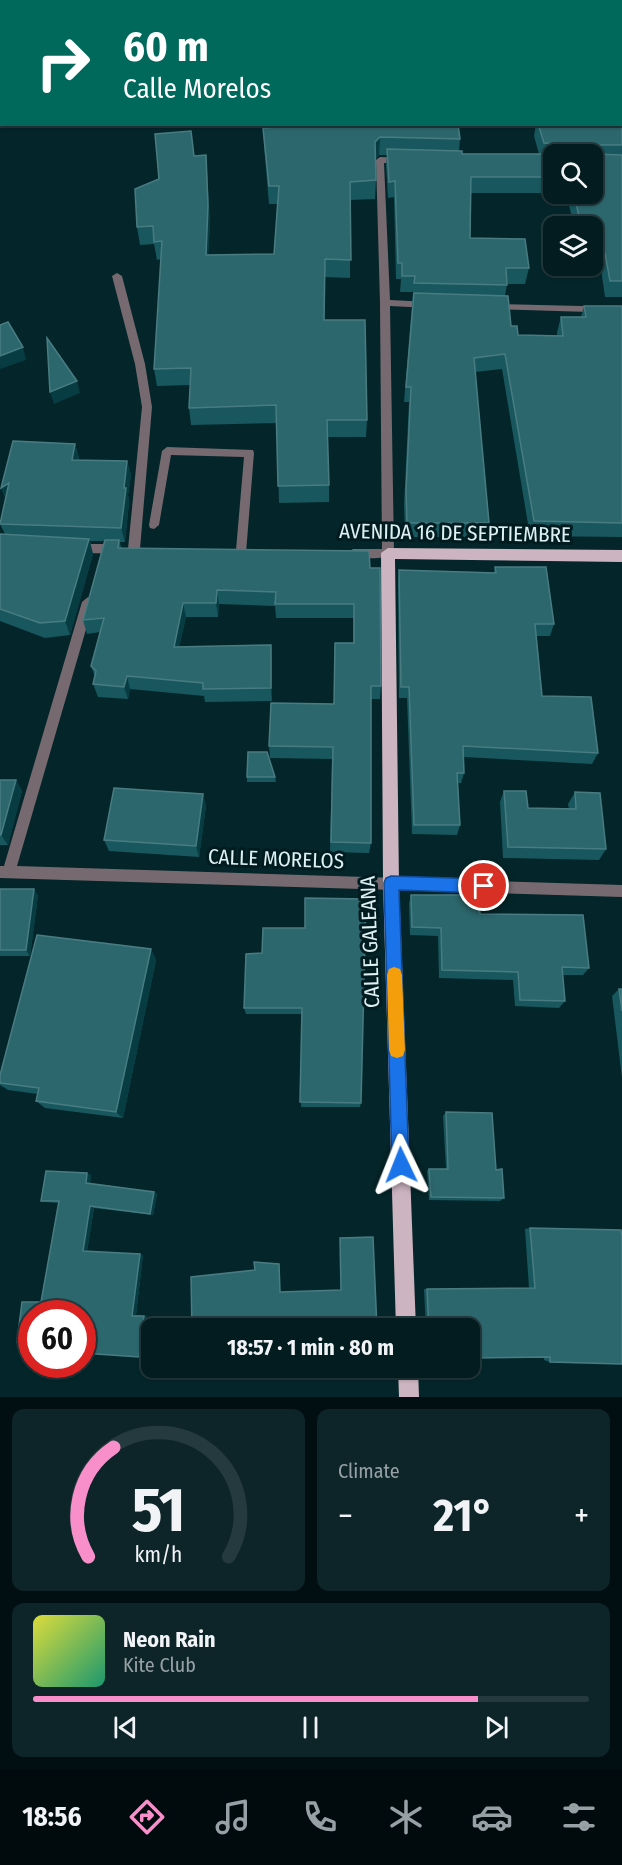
<!DOCTYPE html>
<html lang="en">
<head>
<meta charset="utf-8">
<style>
	:root { --surface:#031c20; --page:#0d2529; --text:#f1f3f6; --muted:#97a1a5; --line:#243a3e; --accent:#f98fca }
	body { margin:0; font-family:"Fira Sans Condensed",sans-serif; background:var(--page); color:var(--text); height:100vh; display:flex; flex-direction:column; font-size:22px; white-space:nowrap }
	* { box-sizing:border-box; margin:0 }
	p { font-size:20px; color:var(--muted) }
	.icon { flex:none; width:33px; height:33px; fill:none; stroke:currentColor; stroke-width:2; stroke-linecap:round; stroke-linejoin:round }
	.map { position:relative; height:1397px; overflow:hidden }
	.sheet { display:flex; flex-direction:column; gap:12px; padding:12px; background:#020f12; flex:1 }
	.sheet>* { flex:none }
	.top-card { position:absolute; left:0px; top:0px; width:622px; height:126px; box-shadow:0 2px 4px #0004,0 0 0 2px var(--line); background:#00695c; color:#fff; overflow:hidden }
	.buttons { position:absolute; left:543px; top:144px; display:grid; gap:12px }
	.buttons a { display:grid; place-items:center; width:60px; height:60px; border-radius:12px; background:var(--surface); box-shadow:0 2px 4px #0004,0 0 0 2px var(--line); font-size:30px }
	.speed { position:absolute; left:18px; top:1300px; display:flex; gap:12px; font-size:30px; font-weight:700; text-align:center }
	.speed>* { display:grid; place-content:center; width:78px; height:78px; border-radius:50%; background:var(--surface); box-shadow:0 2px 4px #0004,0 0 0 2px var(--line); line-height:1 }
	.speed .limit { border:9px solid #d22; background:#fff; color:#111 }
	.pin { position:absolute; display:grid; place-items:center; width:51px; height:51px; color:#fff; margin:-26px; border:3px solid #fff; border-radius:50%; box-shadow:0 2px 6px #0007 }
	.me { position:absolute; width:66px; margin:-33px; rotate:358deg; stroke-linejoin:round; filter:drop-shadow(0 0 4px #0008) }
	.turn { display:flex; align-items:center; gap:21px; height:126px; padding:0 24px; font-size:27px }
	.turn .icon { width:78px; height:78px; stroke-width:2.5 }
	.turn b { display:block; font-size:42px; line-height:51px }
	.big { font-size:45px; font-weight:700; line-height:1.1 }
	.sheet .card { flex:1; display:flex; flex-direction:column; justify-content:center; gap:9px; min-width:0; padding:0 21px; border-radius:12px; background:var(--page) }
	.sheet .dial { align-items:center; gap:0 }
	.dial svg { height:156px; overflow:visible; fill:none; stroke:var(--line); stroke-width:7; stroke-linecap:round; text-anchor:middle }
	.dial text { fill:var(--text); stroke:none }
	.song { display:flex; align-items:center; gap:18px }
	.cover { width:72px; height:72px; border-radius:9px; background:linear-gradient(135deg,hsl(60 70% 55%),hsl(160 70% 35%)) }
	.played { height:6px; border-radius:3px; background:linear-gradient(90deg,var(--accent) 80%,var(--line) 80%) }
	.keys { display:flex; justify-content:space-around; direction:ltr }
	.heat { display:flex; justify-content:space-between; align-items:center; font-size:33px; direction:ltr }
	.sheet .tiles { flex:1; display:grid; gap:12px; grid-template-columns:1fr 1fr }
	.card:last-child { grid-column:span 2 }
	.trip { position:absolute; left:141px; top:1318px; width:339px; height:60px; border-radius:12px; background:var(--surface); box-shadow:0 2px 4px #0004,0 0 0 2px var(--line); font-weight:700; line-height:60px; text-align:center }
	.menu { display:flex; height:96px; justify-content:space-around; align-items:center; background:#010b0d; color:var(--muted) }
	.menu .icon { width:42px; height:42px }
	.menu .current { color:var(--accent) }
	.menu b { font-size:27px; color:var(--text) }
	.map>svg:first-child { display:block }
</style>
</head>
<body>
<div class="map">
<svg width="622" height="1397" viewBox="0 0 622 1397">
	<rect width="100%" height="100%" fill="#04262a"/>
	<g fill="none" stroke-linecap="round" stroke-linejoin="round">
		<!-- river -->
		<path fill="#1d7983" fill-rule="evenodd" d="M557,0H592L556,2Z
			M0,85H2V105H0Z"/>
		<!-- service -->
		<path fill="#766a70" fill-rule="evenodd" d="M167,447L253,450L254,453L246,553L242,554L236,550L244,457L171,455L159,525L154,529L150,528L149,525L162,451Z"/>
		<!-- minor -->
		<path fill="#766a70" fill-rule="evenodd" d="M380,157L403,158L407,161L403,164L384,163L390,300L429,302L434,305L429,308L390,306L394,553L388,557L382,553L380,303L376,160Z
			M117,273L122,276L145,364L152,407L140,549L134,553L128,549L142,407L135,364L112,276Z
			M494,304L622,307V313L491,309L489,307Z
			M88,597L94,602L17,866L622,885V897L0,878V866H4L82,602Z"/>
		<!-- tertiary -->
		<path fill="#766a70" fill-rule="evenodd" d="M77,544H117L122,548C117,555 77,555 72,548Z
			M353,549H388L394,553C388,560 353,560 347,553Z"/>
		<!-- primary -->
		<path fill="#ccb4c0" fill-rule="evenodd" d="M388,548L622,550V562L395,559L399,883L416,1329H396L383,883L381,553Z
			M398,1368H418L419,1397H399Z"/>
	</g>
	<!-- wall -->
	<path fill="#17575d" fill-rule="evenodd" d="M536,124H621L622,126V297H605L601,269H583L582,266H592V226H574L568,201L545,200V193H471L470,238L529,268L525,284H507L505,296L511,326L518,335L557,336V332L561,317H581L584,306H622V537L530,536L502,369L475,372L489,523L485,537H405L404,505L409,402H404L413,292H400L401,279H396L394,197L388,198L386,165L387,155H379L375,159L376,180L375,199L350,200V278L325,277L324,320L367,420L366,437H327L329,485V502L279,503L277,423L191,425L189,408L190,385L157,386L154,369L161,259L157,260L154,244L140,245L137,227L159,179L194,156L206,155L210,224L208,255L274,254L277,204H269L264,146L263,128L460,139L459,151L462,154H539L534,136ZM554,154L592,194H554Z
		M75,444L79,458V460L127,461L131,475L128,495L129,502L125,542H120L121,548L370,568L381,686L380,699H371V843L369,853L330,852L332,759L270,758L269,746L333,704L353,643V618H276L275,606L219,604L218,617H186L179,647L271,645L272,701L205,702L204,696L130,689L128,699L98,697L93,684L95,677L91,666L100,632L87,634L83,620L104,541H90L93,554L70,635L45,638L0,621V534H5L0,524L6,499L1,488Z
		M495,567L554,624L550,636H536L542,696L598,753L592,764L464,757V773L461,783H458L460,825L457,835L412,834L407,698H399L398,583L399,570L494,573Z
		M247,777H275L276,782H247Z
		M0,780H16L22,791L8,845H0Z
		M504,791L528,808L569,809L568,804L575,792L606,849L599,860L503,858L500,802Z
		M203,794L206,806L199,857L109,851L104,840Z
		M0,889L38,895L30,956H0Z
		M411,895L480,914L589,968L583,975H563L565,1001L559,1008L515,1006L513,980L439,978L438,936L410,935L409,904Z
		M263,928L361,1103L360,1107H301L302,1014H246L244,1008L262,953Z
		M151,949L156,960L123,1118L45,1108L36,1101L38,1094L8,1090L0,1085V1075Z
		M619,989H622V1078L612,996Z
		M446,1112L496,1170L504,1198L500,1201L429,1200L427,1171L429,1169H446L443,1116Z
		M87,1173L91,1175L90,1183L154,1192L157,1194L153,1215L94,1208L87,1251L143,1255L136,1315L147,1316L142,1356L139,1357L41,1302L59,1203L46,1202L41,1201Z
		M530,1228L550,1362L544,1360V1357L470,1329H426L424,1289L529,1288L525,1229Z"/>
	<!-- shaded-wall -->
	<path fill="#063c42" d="M380,137L379,155L374,160L375,142Z
		M206,155L210,224L207,273L206,255Z
		M23,347L26,360L0,369V356Z
		M77,381L80,393L54,404L50,392Z
		M75,444L79,458L76,475L72,460Z
		M127,461L131,475L128,495L129,502L125,542L121,528L124,488Z
		M9,483L7,502L1,488Z
		M89,539L93,554L70,635L65,621Z
		M217,590L219,604L218,617L216,603Z
		M183,603L186,617L176,660L174,647Z
		M271,645L272,658V701L271,688Z
		M127,676L130,689L128,699L124,687Z
		M16,780L22,791L8,845L1,835Z
		M203,794L206,806L199,857L196,846Z
		M34,889L38,895L30,956L26,950Z
		M151,949L156,960L123,1118L116,1112Z
		M87,1173L91,1175L90,1185L86,1183Z
		M154,1192L157,1194L153,1215L150,1214Z
		M90,1206L94,1208L87,1252L83,1251Z
		M140,1254L143,1255L136,1315L132,1316Z
		M144,1316H147L142,1356L139,1357Z"/>
	<!-- building -->
	<path fill="#2c676d" stroke="#487c82" stroke-width="1.5" d="M621,122L622,126V145H596L594,147V154L622,155V281H610L605,253H592V226H581L574,194H592V154H554V184H549L548,177H471L470,238L525,239L529,268H506L507,285L414,283L415,276H402V263H398L395,181L389,182L387,149L462,151V154H557L560,152L559,144L544,143L538,124H621Z
		M328,124H458L460,139L380,137L375,142L376,180L350,182L351,260L325,259L324,320H365L367,420H327L329,485L278,486L276,405L189,408L191,368L154,369L162,241L154,242L153,226L137,227L135,189L159,179L155,134L191,131L194,156L206,155L208,206L206,255L274,254L279,186H269L263,128Z
		M414,293L508,296L511,326H517L518,335L563,336L561,317H586L584,306H622V523L534,521L505,354L474,358L489,523H407L406,491L411,387H406Z
		M8,322L23,347L0,356V325Z
		M47,338L77,381L50,392Z
		M13,441L75,444L72,460L127,461L124,488H126L121,528L0,524L9,483L1,488Z
		M0,534L89,539L65,621L40,623L0,609Z
		M105,540H119L118,548L369,551L370,568H380L381,686H371V843L331,842L333,747L269,746L271,703L334,704L335,643H354V604H275L276,592L217,590L216,603H183L174,647L271,645V688L203,689V683L127,676L124,687L93,684L96,671L91,666L104,618L83,620Z
		M495,567H546L554,624H535L542,696L591,697L598,753L463,746L464,773H457L460,825H414L409,687H401L399,570L496,573Z
		M248,752H267L275,777H247Z
		M0,780H16L1,835H0Z
		M114,788L203,794L196,846L104,840Z
		M504,791H526L528,808L576,809L575,792L600,793L606,849L508,847Z
		M0,889H34L26,950H0Z
		M411,895H479L480,914L583,915L589,968L562,967L565,1001L520,1000L518,972L442,970L441,928L412,927Z
		M305,898L366,899L361,1103L300,1102L302,1008H244L246,954L262,953L263,928H305Z
		M37,935L151,949L116,1112L36,1101L39,1088L0,1083V1075Z
		M619,989H622V1011Z
		M446,1112L492,1113L496,1170L502,1169L504,1198L431,1197L429,1169H448Z
		M46,1171L87,1173L86,1183L154,1192L150,1214L90,1206L83,1251L140,1254L132,1316H144L139,1357L82,1353V1314H32V1342H17L22,1302H41L59,1201H41Z
		M530,1228L621,1230L622,1237V1364L550,1362V1357L470,1358V1329H429L427,1289L535,1288Z
		M373,1237L377,1329H192L191,1277L255,1270L254,1262L279,1264L280,1292L341,1290L340,1238Z"/>
	<!-- route -->
	<path fill="#1a73e8" stroke="#114b97" stroke-width="1.5" d="M391,876L484,879L489,881L491,886L489,891L484,893L399,890L409,1165L407,1171L401,1173L395,1171L392,1165L384,883L386,878Z"/>
	<!-- slow -->
	<path fill="#f59e0b" d="M394,967L400,969L402,975L405,1050L403,1056L397,1058L391,1056L389,1050L387,975L389,969Z"/>
	<g text-anchor="middle" dominant-baseline="central" stroke-width="6" stroke-linejoin="round" paint-order="stroke">
		<!-- street labels -->
		<g font-size="21" fill="#def0f2" stroke="#001c20">
			<text transform="translate(455 533) rotate(1)">AVENIDA 16 DE SEPTIEMBRE</text>
			<text transform="translate(276 859) rotate(2)">CALLE MORELOS</text>
			<text transform="translate(370 942) rotate(-92)">CALLE GALEANA</text>
		</g>
	</g>
</svg>
<div class="buttons">
<a><svg class="icon" aria-label="search" viewBox="0 0 24 24"><circle cx="10" cy="10" r="6"/><path d="M15 15l6 6"/></svg></a>
<a><svg class="icon" aria-label="layers" viewBox="0 0 24 24"><path d="M12 4l9 5-9 5-9-5zM3 14l9 5 9-5"/></svg></a>
</div>
<div class="speed"><div class="limit">60</div></div>
<div class="pin" style="left:484px;top:886px;background:#d93025"><svg class="icon" aria-label="arrive" viewBox="0 0 24 24"><path d="M6 21V4h12l-3 4 3 4H6"/></svg></div>
<svg class="me" style="left:401px;top:1165px" viewBox="-20 -20 40 40"><path d="M0-17L14 15 0 8-14 15z" fill="#1a73e8" stroke="#fff" stroke-width="4"/></svg>
<div class="trip">18:57 · 1 min · 80 m</div>
<div class="top-card">
<div class="turn"><svg class="icon" aria-label="right" viewBox="0 0 24 24"><path d="M7 20v-9h11M14 6l5 5-5 5"/></svg><div><b>60 m</b>Calle Morelos</div></div>
</div>
</div>
<section class="sheet">
<div class="tiles">
<div class="card dial"><svg viewBox="0 0 100 80">
<path d="M14 69A42 42 0 1 1 86 69"/>
<path d="M14 69A42 42 0 0 1 27 13" stroke="#f98fca"/>
<text x="50" y="56" font-size="32" font-weight="700">51</text>
<text x="50" y="72" font-size="11">km/h</text>
</svg></div>
<div class="card"><p>Climate</p>
<div class="heat"><a>−</a><b class="big">21°</b><a>+</a></div>
</div>
<div class="card">
<div class="song"><i class="cover"></i><div><b>Neon Rain</b><p>Kite Club</p></div></div>
<div class="played"></div>
<div class="keys"><svg class="icon" aria-label="previous" viewBox="0 0 24 24"><path d="M18 5L8 12l10 7zM5 5v14"/></svg><svg class="icon" aria-label="pause" viewBox="0 0 24 24"><path d="M8 5v14M16 5v14"/></svg><svg class="icon" aria-label="next" viewBox="0 0 24 24"><path d="M6 5l10 7-10 7zM19 5v14"/></svg></div>
</div>
</div>
</section>
<nav class="menu">
<b>18:56</b>
<svg class="icon current" aria-label="directions" viewBox="0 0 24 24"><path d="M12 3l9 9-9 9-9-9zM9 14v-3h6M13 9l2 2-2 2"/></svg>
<svg class="icon" aria-label="music" viewBox="0 0 24 24"><path d="M9 18V5l10-2v13"/><circle cx="6" cy="18" r="3"/><circle cx="16" cy="16" r="3"/></svg>
<svg class="icon" aria-label="phone" viewBox="0 0 24 24"><path d="M5 4h4l2 5-3 2q2 4 5 5l2-3 5 2v4C11 20 4 13 5 4z"/></svg>
<svg class="icon" aria-label="climate" viewBox="0 0 24 24"><path d="M12 3v18M4 7l16 10M4 17L20 7"/></svg>
<svg class="icon" aria-label="car" viewBox="0 0 24 24"><path d="M5 17H2v-5l4-1 3-4h7l3 4 3 1v5h-3M9 17h6M6 11h13"/><circle cx="7" cy="17" r="2"/><circle cx="17" cy="17" r="2"/></svg>
<svg class="icon" aria-label="filters" viewBox="0 0 24 24"><path d="M4 7h16M4 17h16"/><circle cx="9" cy="7" r="2"/><circle cx="15" cy="17" r="2"/></svg>
</nav>
</body>
</html>
